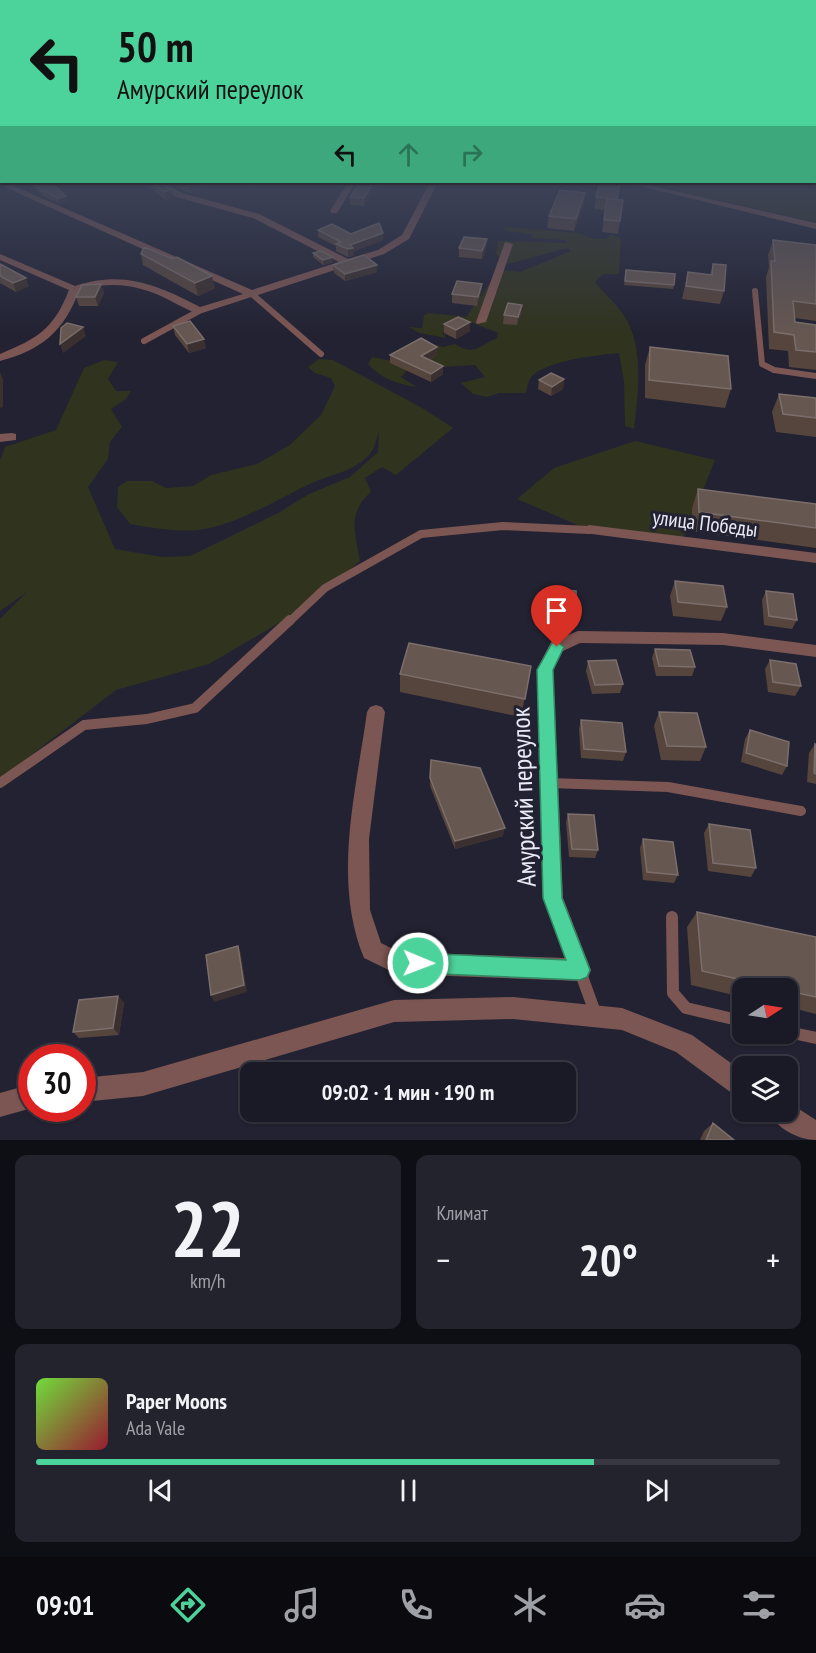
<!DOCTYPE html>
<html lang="ru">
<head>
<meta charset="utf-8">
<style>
	:root { --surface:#1a1a26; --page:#23232e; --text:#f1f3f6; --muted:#9fa1a7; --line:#383843; --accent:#4cd39b }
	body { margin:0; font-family:"PT Sans Narrow",sans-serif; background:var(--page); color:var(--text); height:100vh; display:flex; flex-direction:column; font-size:22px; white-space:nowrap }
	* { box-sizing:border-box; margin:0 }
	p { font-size:20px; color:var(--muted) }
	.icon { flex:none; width:33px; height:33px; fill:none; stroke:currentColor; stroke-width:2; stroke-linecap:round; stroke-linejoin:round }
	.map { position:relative; height:1140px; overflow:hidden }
	.sheet { display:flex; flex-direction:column; gap:15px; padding:15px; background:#0e0e15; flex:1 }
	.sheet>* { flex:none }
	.guide { position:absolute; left:0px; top:0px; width:816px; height:183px; box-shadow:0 2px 4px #0004,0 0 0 2px var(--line); background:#4cd39b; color:#111; overflow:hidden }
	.needle { width:39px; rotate:78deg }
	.buttons { position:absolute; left:732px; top:978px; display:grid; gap:12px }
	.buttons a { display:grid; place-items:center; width:66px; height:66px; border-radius:12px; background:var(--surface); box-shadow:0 2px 4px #0004,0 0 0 2px var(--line); font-size:30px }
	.speed { position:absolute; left:18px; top:1044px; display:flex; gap:12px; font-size:30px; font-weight:700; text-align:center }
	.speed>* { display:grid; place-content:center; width:78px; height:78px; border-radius:50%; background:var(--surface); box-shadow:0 2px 4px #0004,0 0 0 2px var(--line); line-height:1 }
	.speed .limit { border:9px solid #d22; background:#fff; color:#111 }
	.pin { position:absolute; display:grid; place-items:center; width:51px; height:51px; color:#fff; margin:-62px -26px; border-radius:50% 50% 50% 0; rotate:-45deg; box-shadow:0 0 6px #0007 }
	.pin .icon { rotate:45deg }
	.me { position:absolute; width:66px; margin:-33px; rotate:91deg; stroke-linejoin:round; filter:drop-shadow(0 0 4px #0008) }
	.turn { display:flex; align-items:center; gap:21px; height:126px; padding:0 18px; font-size:27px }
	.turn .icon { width:78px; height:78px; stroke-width:2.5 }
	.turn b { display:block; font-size:42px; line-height:51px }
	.lanes { display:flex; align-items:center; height:57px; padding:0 18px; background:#0003; justify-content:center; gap:30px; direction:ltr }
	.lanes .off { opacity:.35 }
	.big { font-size:45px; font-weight:800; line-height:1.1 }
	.sheet .card { flex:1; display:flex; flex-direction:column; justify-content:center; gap:9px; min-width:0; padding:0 21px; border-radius:12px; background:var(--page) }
	.sheet .dial { align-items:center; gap:0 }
	.dial b { font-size:78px; line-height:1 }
	.song { display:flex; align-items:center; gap:18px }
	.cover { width:72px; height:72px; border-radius:9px; background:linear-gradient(135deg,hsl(100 70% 55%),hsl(350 70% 35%)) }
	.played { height:6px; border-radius:3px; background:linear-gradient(90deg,var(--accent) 75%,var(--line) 75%) }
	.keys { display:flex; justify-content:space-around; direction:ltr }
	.heat { display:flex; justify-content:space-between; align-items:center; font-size:33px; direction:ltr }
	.sheet .tiles { flex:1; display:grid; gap:15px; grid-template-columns:1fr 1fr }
	.card:last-child { grid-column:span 2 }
	.trip { position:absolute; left:240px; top:1062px; width:336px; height:60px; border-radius:12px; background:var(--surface); box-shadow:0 2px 4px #0004,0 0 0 2px var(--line); font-weight:800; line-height:60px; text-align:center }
	.menu { display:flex; height:96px; justify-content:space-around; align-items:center; background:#0a0a0f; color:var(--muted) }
	.menu .icon { width:42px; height:42px }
	.menu .active { color:var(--accent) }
	.menu b { font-size:27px; color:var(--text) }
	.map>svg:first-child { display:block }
</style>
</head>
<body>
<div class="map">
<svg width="816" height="1140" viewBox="0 0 816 1140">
	<rect width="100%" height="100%" fill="#222232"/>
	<!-- green -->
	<path fill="#30331e" d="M639,182H807L816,185V222Z
		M505,227L579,233L594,239H606L611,235L621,238L619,274H603L595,282C603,293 613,300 620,310C646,342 638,391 634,429L625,426L624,382L619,353C599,355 540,361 530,379C528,382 527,389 526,393H499L487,397L473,394L461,383L485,377L475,365L408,369L401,377L417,387C399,385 380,378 368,364L372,357L392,361L429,343L443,347L455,344C475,356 477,347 497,338L498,333L465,320L450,321L443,333L446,338L419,333L409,327L422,328L424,315L429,313L466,317L499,270L520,272L571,251L567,248L508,264L496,254L498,241L568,243L566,240L530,238L533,235L504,230Z
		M319,359L333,360L424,409L453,428L396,475L382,467L365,478L371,492C347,513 355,532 360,561L303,609L209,664L116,690L0,779V619L27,592L0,611V460L5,447L56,430L84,368L104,360L118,362L108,379L116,391H131L125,400L111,409L122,427L110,442L108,459L88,487L115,549L162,557L190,556L278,513L309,494L350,477L378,452L379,431C376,440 375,449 368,456C351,473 331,474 310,484C278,499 235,526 199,530C175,532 153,528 130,524L117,507L118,487L127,481H152L166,488L193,486L211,475L257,464L290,445L321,415L335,386L331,378L315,373L308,367Z
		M635,441L715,460L682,542L589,530L517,499L554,468Z"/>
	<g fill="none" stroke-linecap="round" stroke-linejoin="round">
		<!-- lane-far3 -->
		<path stroke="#7c5652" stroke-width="6" d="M755,291L762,364L774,370L816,376
			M252,294L321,354
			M144,341L199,311"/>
		<!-- lane-far2 -->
		<path stroke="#7c5652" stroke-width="8" d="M289,622L325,588L421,534L503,526L589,530"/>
		<!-- lane-far1 -->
		<path stroke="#7c5652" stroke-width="10" d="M0,783L84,725L147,719L195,708L290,620
			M549,783L668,787L801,811"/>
		<!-- lane -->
		<path stroke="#7c5652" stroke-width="12" d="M672,917L673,993L686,1008L742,1021
			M580,971L596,1015
			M788,1032L816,1038"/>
		<!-- street -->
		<path fill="#7c5652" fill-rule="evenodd" d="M0,180L252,290L339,262L253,218L176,197L154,182H163L182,193L259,214L348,259L378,250L402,235L430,182H438L409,239L384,254L199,314C189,311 179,305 169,300C139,285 112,280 79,291C64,331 42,350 0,361V354C38,338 53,330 69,290L0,260V254L75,286C124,270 157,285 200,307L243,294L0,185Z
			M348,182H356L337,213H331L330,211Z
			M623,182H635L816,223V229Z
			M505,242L513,244L486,322L477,324L476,322Z
			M12,433L16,434V440L0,442V434Z
			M589,525L816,553V563L584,533L582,530Z
			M578,631L723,633L816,645V657L723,645L580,643L563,651L553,670L563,898L591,970L588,978L580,981L397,974L364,958C332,880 356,792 367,712L370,707L376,705L382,707L385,712L369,839L370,910L381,943L399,952L565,958L543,898L537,670L551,642Z
			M513,997L622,1008L692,1035L742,1071V1097L733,1094L676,1052L622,1030L513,1019L394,1022L143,1096L82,1102V1078L143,1072L394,1000Z
			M32,1084V1108L0,1117V1093Z
			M788,1102L816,1120V1140C799,1140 775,1128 770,1112H788Z"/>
		<!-- secondary -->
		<path fill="#ae716c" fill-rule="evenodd" d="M814,178H816V183L811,182H814Z"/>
	</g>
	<!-- wall -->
	<path fill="#56453d" d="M28,182H51L66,196L67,201L60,204L43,196Z
		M142,182H158L171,190L173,198L166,200Z
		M167,182H200L201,189L189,193Z
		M360,182H379L364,206L350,205V197Z
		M585,193L584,205L574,231L547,228L549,216Z
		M596,197L617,200L620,221L618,234L602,232L605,210L594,209Z
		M318,230L351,234L383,233V240L354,251V255L348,257L336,251V246L318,237Z
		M487,239L486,248L482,259L459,257V248Z
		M773,240L816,245V321L795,318V322L816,325V370L789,367L788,351L769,349L766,277L769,267L768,255Z
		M313,253L333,257V262L323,265L313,257Z
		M141,254L215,288L198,296L143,265Z
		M0,264L29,286L16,292L0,283Z
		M713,264L724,291L720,304L682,299L688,272L710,275Z
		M333,265H377V272L345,281L334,273Z
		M626,270L674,285L673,289L624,285Z
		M101,284L104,293L98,306H79L76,297Z
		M482,284L481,292L477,306L452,303V294Z
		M522,305L521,314L517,325L503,324L504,315Z
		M470,322V331L456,339L444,333V324Z
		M173,326L206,348L189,353L175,335Z
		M437,347V355L429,360L443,374L431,382L390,363V355Z
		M650,347L731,389L725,408L645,398V365Z
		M564,379L563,389L551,396L538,389L539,380Z
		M779,394L816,398V437L776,432L772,412Z
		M698,489L816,504V548L692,531V508Z
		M675,581L727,607L721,621L673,616L670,596Z
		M553,589L577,615L575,624L552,622L551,598Z
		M766,591L797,620L792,629L764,625L762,600Z
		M655,649L695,667L692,676H656L652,658Z
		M770,660L801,686L795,696L768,692L765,669Z
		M588,661L623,684L620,693L592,694L586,671Z
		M531,666L521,717L400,692V674Z
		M659,712L706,747L700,761L661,760L654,726Z
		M581,720L626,752L623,761L581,758L579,729Z
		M750,730L787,766L782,775L741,762L745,739Z
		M815,744L816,745V784L807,782L809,753Z
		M431,760L503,836L455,849L430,786Z
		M568,814L598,850L595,858L569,857L566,822Z
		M709,824L756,868L751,877L708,871L704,833Z
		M643,839L678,875L674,883L643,880L640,848Z
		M697,912L816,937V1014L788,1007V988H742V997L691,985L687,927Z
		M118,996L124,1003L119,1035L79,1038L73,1032Z
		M489,1112H509L491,1118Z
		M713,1123L734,1140H700L704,1131Z"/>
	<!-- shaded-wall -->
	<path fill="#3b3030" d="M200,182L201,189L189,193L188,185Z
		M374,182H379L364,206V198Z
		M171,190L173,198L166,200L164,192Z
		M585,193L584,205L574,231L576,219Z
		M66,196L67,201L60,204L58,198Z
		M383,233V240L354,251V255L348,257V249L350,245Z
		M487,239L486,248L482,259V251Z
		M333,257V262L323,265V260Z
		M377,265V272L345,281V274Z
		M212,276L215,288L198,296L195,283Z
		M26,278L29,286L16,292L13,283Z
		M101,284L104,293L98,306L95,297Z
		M482,284L481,292L477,306L478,297Z
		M522,305L521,314L517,325L518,317Z
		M470,322V331L456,339V330Z
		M83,327L86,336L63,353L60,344Z
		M204,339L206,348L189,353L187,344Z
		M437,347V355L421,364V356Z
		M443,366V374L431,382V374Z
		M0,372L3,379V407L0,408Z
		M564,379L563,389L551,396L552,387Z
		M505,828L503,836L455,849V841Z
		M238,946L241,953L247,992L214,1002L211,995Z
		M118,996L124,1003L119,1035L113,1028Z
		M497,1112H509L491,1118L493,1113Z"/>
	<!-- building -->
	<path fill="#665751" stroke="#7b6e6b" stroke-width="1.5" d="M32,182H51L66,196L58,198L42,191Z
		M150,182H158L171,190L164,192Z
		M180,182H200L188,185Z
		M360,182H374L364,198L350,197Z
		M600,182L620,183L617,199L596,197Z
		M560,190L585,193L576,219L549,216Z
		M607,199L623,200L620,221L604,220Z
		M379,223L383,233L350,245L353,248L348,249L336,244L341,242L318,230L332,224L351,234Z
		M464,237L487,239L482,251L459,248Z
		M773,240L816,245V304L793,301L795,322L816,325V352L796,350L794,335L774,332L771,261H775Z
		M144,247L173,259L177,257L212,276L195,283L141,254Z
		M321,251L333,257L323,260L313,253Z
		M364,255L377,265L345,274L333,265Z
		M0,264L26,278L13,283L0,276Z
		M713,264L726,265L724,291L686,286L688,272L712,275Z
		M626,270L675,274L674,285L625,281Z
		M457,281L482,284L478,297L452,294Z
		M101,284L95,297H76L82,285Z
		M508,303L522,305L518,317L504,315Z
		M458,317L470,322L456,330L444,324Z
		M190,321L204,339L187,344L173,326Z
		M67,323L83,327L60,344L61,328Z
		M421,338L437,347L421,356L443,366L431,374L390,355Z
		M650,347L728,356L731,389L649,380Z
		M551,373L564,379L552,387L539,380Z
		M779,394L816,398V418L783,414Z
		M698,489L816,504V528L699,512Z
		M675,581L723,586L727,607L678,602Z
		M553,589L576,591L577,615L553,613Z
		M766,591L793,594L797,620L769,616Z
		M409,643L531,666L525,699L400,674Z
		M655,649L690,650L695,667L659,666Z
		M616,660L623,684L595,685L588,661Z
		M770,660L796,664L801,686L773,682Z
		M659,712L697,713L706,747L667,746Z
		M581,720L622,723L626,752L584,749Z
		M750,730L789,742L787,766L746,753Z
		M815,744L816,745V774L814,773Z
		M431,760L480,768L505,828L455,841L430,778Z
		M568,814L594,815L598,850L572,849Z
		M709,824L750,830L756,868L713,863Z
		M643,839L673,842L678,875L647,872Z
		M697,912L816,937V997L788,991V988H778L702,971Z
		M238,946L244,985L211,995L206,955Z
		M118,996L113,1028L73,1032L79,1000Z
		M713,1123L734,1140H706Z"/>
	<!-- sky -->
	<linearGradient id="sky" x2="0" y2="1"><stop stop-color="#13131c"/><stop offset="0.52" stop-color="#3e445a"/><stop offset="1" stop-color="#3e445a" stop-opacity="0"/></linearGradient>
	<rect width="816" height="334" fill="url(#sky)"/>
	<!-- route -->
	<path fill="#4cd39b" stroke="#318965" stroke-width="1.5" d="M557,642L564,647L553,670L562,898L590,970L587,977L580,980L418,973L411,970L408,963L411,956L418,953L566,960L543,898L537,670L552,643Z"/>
	<g text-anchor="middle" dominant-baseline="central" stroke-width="6" stroke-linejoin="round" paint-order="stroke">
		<!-- street labels -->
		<g font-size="21" fill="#eaebf6" stroke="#222232">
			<text transform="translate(705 523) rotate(7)">улица Победы</text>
		</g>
		<!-- near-street labels -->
		<g font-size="26" fill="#eaebf6" stroke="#222232">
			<text transform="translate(523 797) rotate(-92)">Амурский переулок</text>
		</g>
	</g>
</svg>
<div class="buttons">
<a><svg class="needle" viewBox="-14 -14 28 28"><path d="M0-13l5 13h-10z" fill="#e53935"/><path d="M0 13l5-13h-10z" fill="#9fa1a7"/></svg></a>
<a><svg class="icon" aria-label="layers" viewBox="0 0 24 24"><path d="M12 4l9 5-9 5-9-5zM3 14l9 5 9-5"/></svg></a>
</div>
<div class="speed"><div class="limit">30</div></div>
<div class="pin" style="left:557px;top:647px;background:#d93025"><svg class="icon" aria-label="arrive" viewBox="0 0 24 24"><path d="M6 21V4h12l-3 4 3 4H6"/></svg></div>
<svg class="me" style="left:418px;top:963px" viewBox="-20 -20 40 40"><circle r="17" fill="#4cd39b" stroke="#fff" stroke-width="3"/><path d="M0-11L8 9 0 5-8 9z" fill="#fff"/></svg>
<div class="trip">09:02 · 1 мин · 190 m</div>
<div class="guide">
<div class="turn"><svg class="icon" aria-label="left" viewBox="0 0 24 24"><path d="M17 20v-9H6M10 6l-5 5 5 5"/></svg><div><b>50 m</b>Амурский переулок</div></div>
<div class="lanes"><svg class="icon" aria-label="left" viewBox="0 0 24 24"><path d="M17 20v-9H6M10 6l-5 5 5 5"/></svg><svg class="icon off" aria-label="ahead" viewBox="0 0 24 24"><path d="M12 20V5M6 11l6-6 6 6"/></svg><svg class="icon off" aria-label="right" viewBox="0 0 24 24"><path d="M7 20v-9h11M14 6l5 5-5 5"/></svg></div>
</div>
</div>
<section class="sheet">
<div class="tiles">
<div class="card dial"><b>22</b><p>km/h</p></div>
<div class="card"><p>Климат</p>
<div class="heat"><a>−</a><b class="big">20°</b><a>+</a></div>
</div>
<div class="card">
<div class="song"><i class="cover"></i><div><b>Paper Moons</b><p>Ada Vale</p></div></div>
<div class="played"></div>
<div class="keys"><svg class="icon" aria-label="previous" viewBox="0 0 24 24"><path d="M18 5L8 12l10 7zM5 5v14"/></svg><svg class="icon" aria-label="pause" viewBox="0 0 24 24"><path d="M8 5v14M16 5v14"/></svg><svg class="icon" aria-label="next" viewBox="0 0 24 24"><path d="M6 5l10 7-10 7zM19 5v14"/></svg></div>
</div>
</div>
</section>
<nav class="menu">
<b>09:01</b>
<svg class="icon active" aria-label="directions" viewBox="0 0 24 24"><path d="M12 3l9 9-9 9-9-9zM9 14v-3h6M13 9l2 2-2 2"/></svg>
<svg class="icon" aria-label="music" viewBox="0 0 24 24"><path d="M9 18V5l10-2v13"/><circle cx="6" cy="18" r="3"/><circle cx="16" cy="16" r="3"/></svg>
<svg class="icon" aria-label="phone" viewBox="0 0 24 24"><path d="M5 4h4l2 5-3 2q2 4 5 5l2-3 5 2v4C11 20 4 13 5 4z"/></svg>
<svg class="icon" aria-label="climate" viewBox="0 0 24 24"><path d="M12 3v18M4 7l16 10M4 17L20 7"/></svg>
<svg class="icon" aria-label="car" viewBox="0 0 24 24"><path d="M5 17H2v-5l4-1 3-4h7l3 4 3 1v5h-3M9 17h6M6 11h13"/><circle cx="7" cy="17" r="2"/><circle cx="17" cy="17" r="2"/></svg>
<svg class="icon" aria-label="filters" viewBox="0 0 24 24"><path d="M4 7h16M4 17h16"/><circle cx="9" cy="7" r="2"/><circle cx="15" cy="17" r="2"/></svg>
</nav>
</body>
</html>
